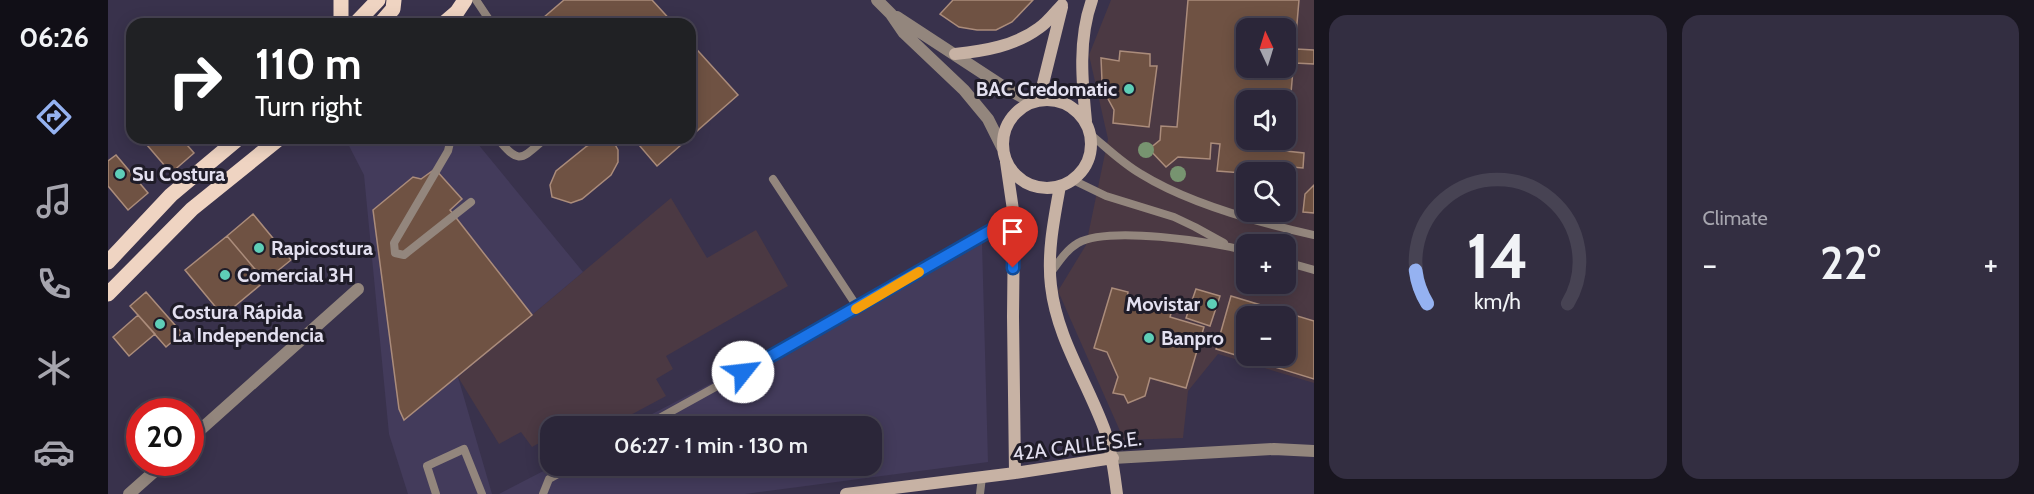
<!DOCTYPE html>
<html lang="en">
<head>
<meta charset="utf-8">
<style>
	:root { --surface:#2b2639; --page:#332e41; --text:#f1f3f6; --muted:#a6a5ae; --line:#474353; --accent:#95b2f1 }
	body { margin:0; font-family:Cabin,sans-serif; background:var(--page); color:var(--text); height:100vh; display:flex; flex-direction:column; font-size:22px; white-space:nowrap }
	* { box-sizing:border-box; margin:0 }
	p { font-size:20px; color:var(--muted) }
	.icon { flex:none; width:33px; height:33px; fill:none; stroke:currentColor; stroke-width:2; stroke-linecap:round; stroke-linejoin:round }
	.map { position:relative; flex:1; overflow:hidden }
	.side { display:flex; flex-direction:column; gap:15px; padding:15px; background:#18151f; width:720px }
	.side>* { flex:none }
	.hud { position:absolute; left:18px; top:18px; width:570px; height:126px; border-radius:18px; box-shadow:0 3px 15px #0003,0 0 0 2px var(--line); background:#202124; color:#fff; overflow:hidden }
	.needle { width:39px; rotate:356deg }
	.fabs { position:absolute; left:1128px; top:18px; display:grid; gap:12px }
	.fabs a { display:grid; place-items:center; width:60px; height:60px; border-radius:12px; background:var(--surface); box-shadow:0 3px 15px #0003,0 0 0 2px var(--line); font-size:30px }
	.speed { position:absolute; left:18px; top:398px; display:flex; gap:12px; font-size:30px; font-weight:700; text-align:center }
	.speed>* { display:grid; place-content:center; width:78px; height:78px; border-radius:50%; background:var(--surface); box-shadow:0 3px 15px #0003,0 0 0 2px var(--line); line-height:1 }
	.speed .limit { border:9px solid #d22; background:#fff; color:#111 }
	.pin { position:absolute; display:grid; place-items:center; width:51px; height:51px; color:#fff; margin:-62px -26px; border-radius:50% 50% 50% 0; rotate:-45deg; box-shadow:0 0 6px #0007 }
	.pin .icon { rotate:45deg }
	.me { position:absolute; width:66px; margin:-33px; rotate:61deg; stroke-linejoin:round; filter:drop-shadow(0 0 4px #0008) }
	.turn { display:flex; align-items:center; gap:21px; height:126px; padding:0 30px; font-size:27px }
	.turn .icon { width:78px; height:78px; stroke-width:2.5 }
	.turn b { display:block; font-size:42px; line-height:51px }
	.big { font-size:45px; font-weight:600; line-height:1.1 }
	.side .card { flex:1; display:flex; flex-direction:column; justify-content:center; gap:9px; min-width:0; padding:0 21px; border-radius:18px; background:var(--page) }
	.side .dial { align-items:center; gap:0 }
	.dial svg { height:156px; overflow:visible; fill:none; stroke:var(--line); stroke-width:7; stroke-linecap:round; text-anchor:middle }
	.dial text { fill:var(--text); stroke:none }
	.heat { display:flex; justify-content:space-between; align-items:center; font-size:33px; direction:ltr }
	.side .tiles { flex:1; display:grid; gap:15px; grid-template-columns:repeat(2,1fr) }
	.trip { position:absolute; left:432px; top:416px; width:342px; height:60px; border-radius:18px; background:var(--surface); box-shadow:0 3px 15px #0003,0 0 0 2px var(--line); font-weight:600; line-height:60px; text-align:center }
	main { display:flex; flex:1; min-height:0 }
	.tab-bar { display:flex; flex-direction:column; width:108px; justify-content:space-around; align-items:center; background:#110f17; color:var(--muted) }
	.tab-bar .icon { width:42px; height:42px }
	.tab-bar .active { color:var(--accent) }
	.tab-bar b { font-size:27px; color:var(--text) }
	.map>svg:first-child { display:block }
</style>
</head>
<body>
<main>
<nav class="tab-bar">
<b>06:26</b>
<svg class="icon active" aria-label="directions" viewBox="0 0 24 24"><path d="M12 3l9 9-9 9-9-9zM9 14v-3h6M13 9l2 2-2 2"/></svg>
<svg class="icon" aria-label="music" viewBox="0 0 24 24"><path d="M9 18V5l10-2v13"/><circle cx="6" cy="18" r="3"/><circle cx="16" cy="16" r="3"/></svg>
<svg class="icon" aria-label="phone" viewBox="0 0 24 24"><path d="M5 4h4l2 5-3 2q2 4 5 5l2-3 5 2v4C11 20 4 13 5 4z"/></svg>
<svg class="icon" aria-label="climate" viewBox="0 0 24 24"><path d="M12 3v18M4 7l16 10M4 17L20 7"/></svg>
<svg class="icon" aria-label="car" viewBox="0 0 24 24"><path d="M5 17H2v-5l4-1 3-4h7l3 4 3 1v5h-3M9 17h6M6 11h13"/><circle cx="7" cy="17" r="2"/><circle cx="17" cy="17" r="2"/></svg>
</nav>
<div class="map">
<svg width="1206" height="494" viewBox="0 0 1206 494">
	<rect width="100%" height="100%" fill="#39324c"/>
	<!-- commercial -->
	<path fill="#4b3943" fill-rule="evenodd" d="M1003,0H1206V383L1110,354L1080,391L1075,438L1016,440L950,291L978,245L1000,139L981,55ZM1138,28H1178V68H1138ZM1138,100H1178V140H1138ZM1138,172H1178V212H1138ZM1138,244H1178V284H1138ZM1138,316H1178V356H1138Z
		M563,198L599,258L648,230L680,286L558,356L565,369L548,379L558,396L502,426H442V437L424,447L413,432L391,444L350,377Z"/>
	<!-- built -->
	<path fill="#433b5b" d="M237,138H365L475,272L350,377L384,494H300L281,434L256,175Z
		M874,243L880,462L637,494H391L447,465H764V426H521Z"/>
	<!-- building -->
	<path fill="#6f5243" stroke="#ab8c7b" stroke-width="1.5" fill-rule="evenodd" d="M456,0H544L566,24H428Z
		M845,0H925L904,22L888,30H869L851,27L832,14Z
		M1080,0H1191L1178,151L1196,153L1195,168L1136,163L1135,173L1109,171L1112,144L1103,143L1102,159L1070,157L1058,167L1041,149L1052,140L1053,126L1069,127ZM1138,28H1178V68H1138ZM1138,100H1178V140H1138Z
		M582,42L630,95L582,137Z
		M1188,49L1206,50V64L1187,63Z
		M1012,51L1042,54V66H1049L1041,127L1005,123L1006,110L999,97L994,81L993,58L1011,61Z
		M47,138H73L86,153L63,173L39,145Z
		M525,138H581L549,166Z
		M491,140L505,141L510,150V162L503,175L474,199L463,203L444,197L442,185L448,171L479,146Z
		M8,155L40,193L20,210L0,186V161Z
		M327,169L354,199L342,210L424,315L296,420L291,409L265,210L305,177L313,179Z
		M1206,185V213L1195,212L1197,194Z
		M145,214L183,260L157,281L119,236Z
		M119,236L157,281L115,316L77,270Z
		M1004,288L1020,292L1019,298L1064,310L1062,317L1096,327L1078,388L1042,378L1037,396L1020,403L1016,395L1005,393L1010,377L999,352L986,348Z
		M1088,289L1112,296L1102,326L1078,318Z
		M38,292L74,333L58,347L22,306Z
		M1123,296L1206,321V379L1108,349ZM1138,316H1178V356H1138Z
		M30,315L47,334L21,356L5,337Z"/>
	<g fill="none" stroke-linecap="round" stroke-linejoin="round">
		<!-- lane -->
		<path stroke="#93867d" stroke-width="8" d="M368,0L384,24
			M982,134C999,148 1014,163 1033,174C1080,203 1152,223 1206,235
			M343,138L340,151L286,243L287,253L296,255L363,202
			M389,138C412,166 413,159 438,138
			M665,179L750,308
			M965,180L998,196L1066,217L1087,227L1116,243
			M1178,262L1206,270
			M942,274C950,263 958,250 970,243C1000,226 1104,241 1138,251
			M537,426L696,338L906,217
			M328,494L319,466L356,449L374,494
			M435,494L441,479L466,465
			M872,494L874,477"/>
		<!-- street -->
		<path stroke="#93867d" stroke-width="12" d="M769,0L783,14L796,33L856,90L880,119L894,147
			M789,17L899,89L924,102
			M82,439L250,289
			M1005,458L1166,449L1206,451
			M21,494L57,462"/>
		<!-- secondary -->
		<path stroke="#c7b2a4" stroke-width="12" d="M847,54C876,51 907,46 931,28C940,22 947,12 954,5
			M895 144a44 44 0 1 1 88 0a44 44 0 1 1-88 0Z
			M931,100L954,7
			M978,121C974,81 970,39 984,0
			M898,162L906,217L905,317L907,473
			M952,186C946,219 939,253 943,286C949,339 980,383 997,431C1004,452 1006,472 1009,494
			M738,494L907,473L1005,458"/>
		<!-- primary -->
		<path stroke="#efd4c2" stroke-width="15" d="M233,0V24
			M247,24L270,0
			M272,24L285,9L286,0
			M335,24L349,12L357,0
			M0,262L63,195L131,138
			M0,294L84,209L172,138"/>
	</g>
	<!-- trees -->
	<g fill="#779470">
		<circle cx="1038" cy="150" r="8"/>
		<circle cx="1070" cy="174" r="8"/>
	</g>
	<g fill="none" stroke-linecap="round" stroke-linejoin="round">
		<!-- route casing -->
		<g stroke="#114b97" stroke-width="15">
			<path id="route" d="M635,372L906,217L905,268"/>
		</g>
		<!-- route -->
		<use href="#route" stroke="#1a73e8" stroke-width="10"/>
		<!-- slow -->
		<path stroke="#f59e0b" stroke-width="10" d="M748,309L811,272"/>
	</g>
	<!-- markers -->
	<g fill="#5eceb7" stroke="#1f1c28" stroke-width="2">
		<circle cx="1021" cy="89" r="6"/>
		<circle cx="12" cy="174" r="6"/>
		<circle cx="151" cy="248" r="6"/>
		<circle cx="117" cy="275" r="6"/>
		<circle cx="1104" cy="304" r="6"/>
		<circle cx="52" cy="324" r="6"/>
		<circle cx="1041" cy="338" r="6"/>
	</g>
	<g text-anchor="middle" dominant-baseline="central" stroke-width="6" stroke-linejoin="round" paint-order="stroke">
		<!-- poi labels -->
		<g font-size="20" font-weight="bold" fill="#e3e0f0" stroke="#1f1c28" text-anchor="start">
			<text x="1009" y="89" text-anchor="end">BAC Credomatic</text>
			<text x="24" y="174">Su Costura</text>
			<text x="163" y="248">Rapicostura</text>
			<text x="129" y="275">Comercial 3H</text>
			<text x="1092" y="304" text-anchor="end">Movistar</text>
			<text x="64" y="312">Costura Rápida<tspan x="64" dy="23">La Independencia</tspan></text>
			<text x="1053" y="338">Banpro</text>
		</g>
		<!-- street labels -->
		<g font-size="20" fill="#e3e0f0" stroke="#1f1c28">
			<text transform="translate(969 446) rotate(-7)">42A CALLE S.E.</text>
		</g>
	</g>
</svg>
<div class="fabs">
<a><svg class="needle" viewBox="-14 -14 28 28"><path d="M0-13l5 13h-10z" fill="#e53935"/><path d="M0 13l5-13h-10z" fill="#a6a5ae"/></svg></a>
<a><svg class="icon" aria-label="sound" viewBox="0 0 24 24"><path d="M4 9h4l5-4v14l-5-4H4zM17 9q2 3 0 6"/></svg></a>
<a><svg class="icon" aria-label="search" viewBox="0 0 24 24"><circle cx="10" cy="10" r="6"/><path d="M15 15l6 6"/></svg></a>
<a>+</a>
<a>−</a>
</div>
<div class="speed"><div class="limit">20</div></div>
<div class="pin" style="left:905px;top:268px;background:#d93025"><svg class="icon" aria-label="arrive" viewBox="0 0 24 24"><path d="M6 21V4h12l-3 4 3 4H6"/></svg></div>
<svg class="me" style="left:635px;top:372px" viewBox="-20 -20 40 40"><circle r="19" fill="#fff"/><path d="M0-13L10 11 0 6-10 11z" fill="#1a73e8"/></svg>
<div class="trip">06:27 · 1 min · 130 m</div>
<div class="hud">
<div class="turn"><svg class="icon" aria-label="right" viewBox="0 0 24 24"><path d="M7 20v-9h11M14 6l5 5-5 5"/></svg><div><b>110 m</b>Turn right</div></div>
</div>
</div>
<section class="side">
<div class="tiles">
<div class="card dial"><svg viewBox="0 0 100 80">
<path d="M14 69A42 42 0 1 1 86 69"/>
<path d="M14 69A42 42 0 0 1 8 52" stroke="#95b2f1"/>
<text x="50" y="56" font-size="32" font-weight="700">14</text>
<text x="50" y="72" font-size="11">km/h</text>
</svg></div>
<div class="card"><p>Climate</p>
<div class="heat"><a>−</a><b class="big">22°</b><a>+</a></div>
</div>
</div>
</section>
</main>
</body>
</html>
